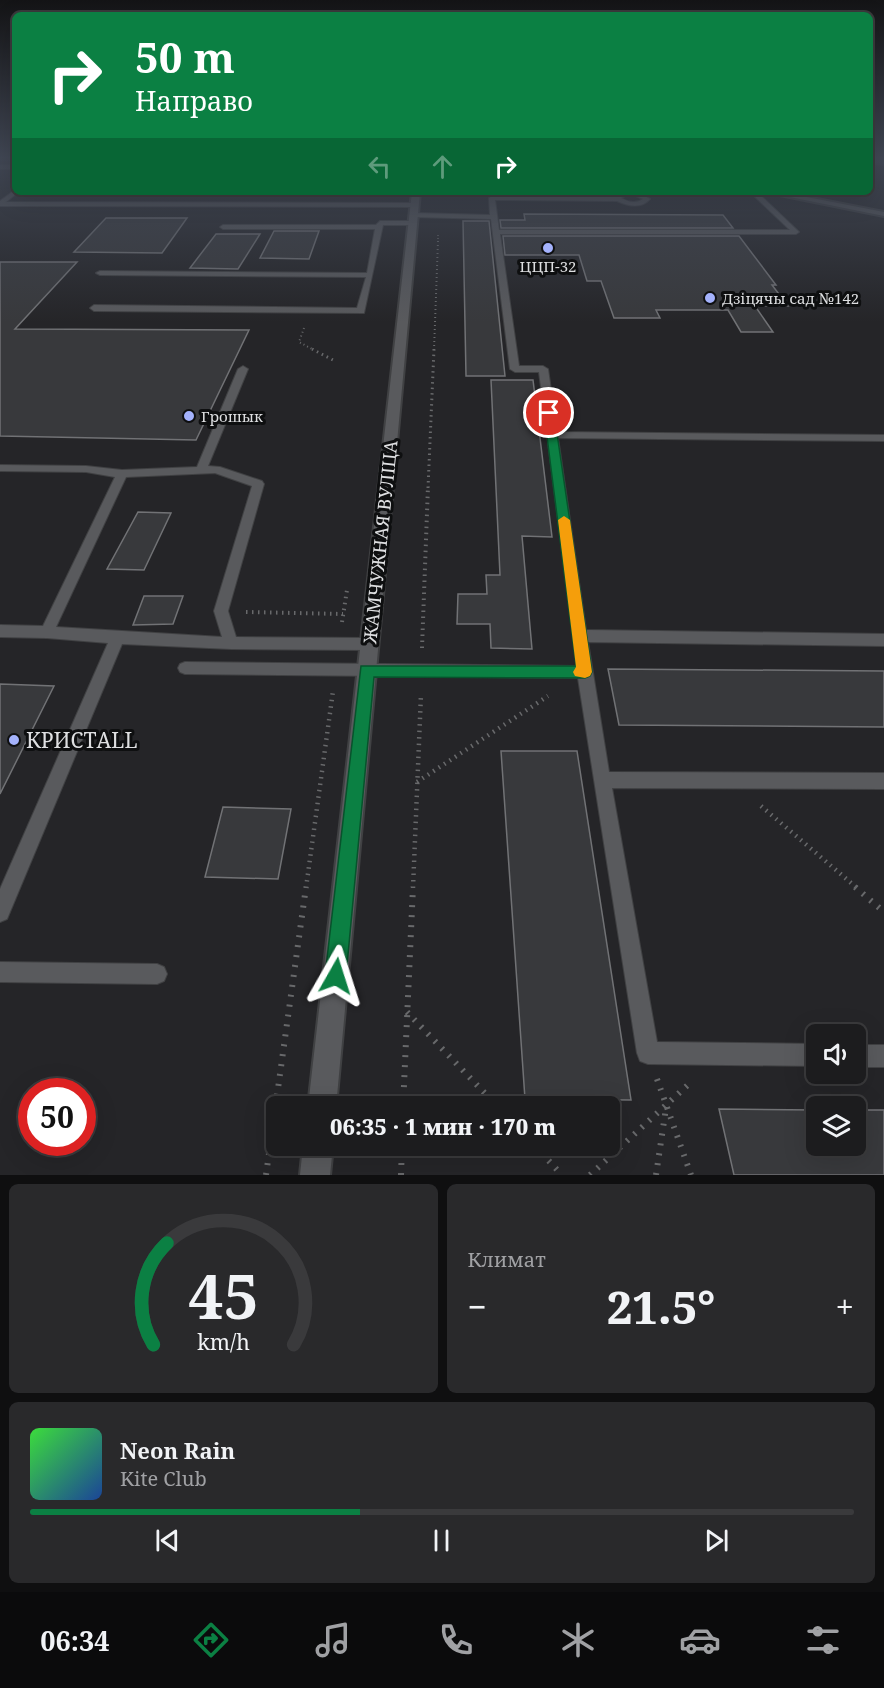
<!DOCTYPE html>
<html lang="ru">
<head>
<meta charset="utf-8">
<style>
	:root { --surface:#1c1c1e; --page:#29292b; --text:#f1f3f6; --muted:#a0a1a4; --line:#3a3a3c; --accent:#0b8043 }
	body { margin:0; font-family:"Noto Serif",serif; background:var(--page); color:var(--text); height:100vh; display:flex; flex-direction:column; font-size:22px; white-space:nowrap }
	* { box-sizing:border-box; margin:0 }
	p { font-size:20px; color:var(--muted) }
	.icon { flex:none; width:33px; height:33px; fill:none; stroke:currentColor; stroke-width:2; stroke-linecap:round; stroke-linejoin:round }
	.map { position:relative; height:1175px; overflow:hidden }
	.sheet { display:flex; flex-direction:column; gap:9px; padding:9px; background:#0f0f10; flex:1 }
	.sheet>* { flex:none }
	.banner { position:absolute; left:12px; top:12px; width:861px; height:183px; border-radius:9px; box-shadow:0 6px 24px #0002,0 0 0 2px var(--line); background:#0b8043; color:#fff; overflow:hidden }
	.fabs { position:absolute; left:806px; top:1024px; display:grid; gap:12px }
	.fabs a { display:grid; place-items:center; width:60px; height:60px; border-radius:9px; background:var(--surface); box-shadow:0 6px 24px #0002,0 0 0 2px var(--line); font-size:30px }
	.speed { position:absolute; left:18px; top:1078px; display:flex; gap:12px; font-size:30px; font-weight:700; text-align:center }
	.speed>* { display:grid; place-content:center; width:78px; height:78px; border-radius:50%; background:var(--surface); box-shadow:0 6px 24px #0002,0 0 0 2px var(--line); line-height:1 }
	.speed .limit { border:9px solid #d22; background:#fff; color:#111 }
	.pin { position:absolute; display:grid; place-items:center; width:51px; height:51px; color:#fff; margin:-26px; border:3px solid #fff; border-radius:50%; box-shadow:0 2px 6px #0007 }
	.me { position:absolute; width:66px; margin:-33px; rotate:6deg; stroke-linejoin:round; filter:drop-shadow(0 0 4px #0008) }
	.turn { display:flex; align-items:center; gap:21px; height:126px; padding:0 24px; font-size:27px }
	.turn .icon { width:78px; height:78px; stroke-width:2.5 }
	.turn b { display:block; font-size:42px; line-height:51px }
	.lanes { display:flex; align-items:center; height:57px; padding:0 24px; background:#0003; justify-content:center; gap:30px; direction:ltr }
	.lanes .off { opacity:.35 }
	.big { font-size:45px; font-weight:800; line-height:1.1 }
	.sheet .widget { flex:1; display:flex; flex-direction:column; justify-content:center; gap:9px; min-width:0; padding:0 21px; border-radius:9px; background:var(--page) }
	.sheet .dial { align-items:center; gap:0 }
	.dial svg { height:156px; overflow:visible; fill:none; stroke:var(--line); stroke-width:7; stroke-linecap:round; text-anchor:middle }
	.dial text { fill:var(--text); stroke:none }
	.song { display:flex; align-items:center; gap:18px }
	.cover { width:72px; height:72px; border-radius:9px; background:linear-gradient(135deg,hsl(120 70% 55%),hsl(220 70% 35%)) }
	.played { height:6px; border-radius:3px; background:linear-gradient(90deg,var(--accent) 40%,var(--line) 40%) }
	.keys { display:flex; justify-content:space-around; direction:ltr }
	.heat { display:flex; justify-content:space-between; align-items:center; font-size:33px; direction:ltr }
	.sheet .tiles { flex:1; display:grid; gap:9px; grid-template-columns:1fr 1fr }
	.widget:last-child { grid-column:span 2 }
	.trip { position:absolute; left:266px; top:1096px; width:354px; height:60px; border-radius:9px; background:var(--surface); box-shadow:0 6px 24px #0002,0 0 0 2px var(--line); font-weight:800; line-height:60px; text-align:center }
	.tabs { display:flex; height:96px; justify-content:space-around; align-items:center; background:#0b0b0c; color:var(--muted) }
	.tabs .icon { width:42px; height:42px }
	.tabs .active { color:var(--accent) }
	.tabs b { font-size:27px; color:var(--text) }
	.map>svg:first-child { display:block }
</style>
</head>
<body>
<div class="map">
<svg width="884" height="1175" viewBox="0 0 884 1175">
	<rect width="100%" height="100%" fill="#252528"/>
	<!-- building -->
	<path fill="#38393c" stroke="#717275" stroke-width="1.5" d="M524,214L723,215L733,228H501L500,220H525Z
		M106,218H187L162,253L74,252Z
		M463,221H489L505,376H466Z
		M274,231H319L309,259L260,258Z
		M216,234H260L238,269L190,268Z
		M503,236H739L776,285H772L788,306H755L773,332H741L728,310H656L660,318H614L601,281H587L579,255H505Z
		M0,262H77L15,329L249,330L196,440L0,436Z
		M491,380H533L552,537L522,536L532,649L491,648L490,624H457L458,594H487L486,575H500Z
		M138,512L171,513L144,570L107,569Z
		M144,596H183L173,624L133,625Z
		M608,669L884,671V727L619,725Z
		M0,684L54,686L0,794Z
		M501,751H577L631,1100L525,1099Z
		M223,807L291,809L278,879L205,877Z
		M719,1109L816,1110V1146H855V1110H884V1175H734Z"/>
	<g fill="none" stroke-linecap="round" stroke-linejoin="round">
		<!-- service casing -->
		<g stroke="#404143" stroke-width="2">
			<path id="service" d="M0,165H15V169H0Z
				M15,190L17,193L6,202L415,203L418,205L415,207L0,206V201Z
				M625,192L639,193L650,199C641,209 628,206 617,201L495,200L499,230H790L750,192H757L799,232L796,234H500L519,366H543L548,369L557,432L884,435V441L558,438L586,630L884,634V646L588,642L609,772L884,773V789L612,788L657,1042L816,1044V1066L648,1064L640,1061L637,1053L578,678L185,674L180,672L178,668L180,664L185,662L577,666L539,372H515L510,369L491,219L414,217L411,215L414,213L490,215L489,198L492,196L615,197L616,195ZM625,196H636L643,199C636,204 628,202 621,198Z
				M380,221H413L416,223L413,225H383L364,313L94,311L90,308L94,305L357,308L366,277L100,275L96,273L100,271L367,273L375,229H223L220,227L223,225H376Z
				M243,366L248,369L208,466L220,467L262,481L264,484L228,611L236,637L369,638L374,640L376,644L374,648L369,650L231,649L122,644L7,919L0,922V889L108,643L47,638L0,637V625L43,626L115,477L86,472L0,471V465L86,466L122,470L197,467L238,369ZM215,473L252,486L214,611L222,637L56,627L126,477Z
				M0,962L157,964L164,967L167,974L164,981L157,984L0,982Z
				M855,1045H884V1067H855Z"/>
		</g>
		<!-- minor casing -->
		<g stroke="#404143" stroke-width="4">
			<path id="minor" d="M870,158L884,160V164L870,162Z
				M765,192H781L884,212V216Z"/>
		</g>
		<!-- secondary casing -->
		<g stroke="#404143" stroke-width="4">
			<path id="secondary" d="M412,192H420L336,1107H308Z
				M303,1146H333L330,1175H300Z"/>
		</g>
		<!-- path-far5 -->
		<path stroke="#68696b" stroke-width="1.5" stroke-dasharray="1 2" stroke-linecap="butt" d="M438,242V235"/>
		<!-- path-far4 -->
		<path stroke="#68696b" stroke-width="2" stroke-dasharray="1 3" stroke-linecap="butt" d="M304,328L299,342L314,350
			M434,350L438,241"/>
		<!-- path-far3 -->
		<path stroke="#68696b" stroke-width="3" stroke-dasharray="1.5 4" stroke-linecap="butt" d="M312,349L333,360
			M428,488L434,349"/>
		<!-- path-far2 -->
		<path stroke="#68696b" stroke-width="4" stroke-dasharray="1.5 4.5" stroke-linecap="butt" d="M246,612L343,614
			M342,622L347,590
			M422,648L428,486"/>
		<!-- path-far1 -->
		<path stroke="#68696b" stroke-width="4.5" stroke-dasharray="1.5 5" stroke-linecap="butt" d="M417,782L548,696
			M761,806L857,888
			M306,888L333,691
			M413,888L421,694"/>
		<!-- path -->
		<path stroke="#68696b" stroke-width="6" stroke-dasharray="2 8" stroke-linecap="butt" d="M855,887L884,912
			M407,1012L498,1107
			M657,1079L691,1175
			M403,1107L413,887
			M535,1146L562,1175
			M266,1175L306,887
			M401,1175L402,1146
			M590,1175L691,1082
			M656,1175L666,1108"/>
		<!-- service -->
		<use href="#service" fill="#595a5d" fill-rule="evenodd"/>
		<!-- minor -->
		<use href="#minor" fill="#595a5d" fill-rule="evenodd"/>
		<!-- secondary -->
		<use href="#secondary" fill="#595a5d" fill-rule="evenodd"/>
	</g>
	<!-- sky -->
	<linearGradient id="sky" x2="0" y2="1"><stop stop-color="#141416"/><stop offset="0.49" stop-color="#404653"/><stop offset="1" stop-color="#404653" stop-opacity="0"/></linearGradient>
	<rect width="884" height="322" fill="url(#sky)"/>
	<!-- route -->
	<path fill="#0b8043" stroke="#07532c" stroke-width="1.5" d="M549,410L554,413L592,672L590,676L585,678L374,677L346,976L343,984L336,987L328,984L325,976L361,666H576L544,413Z"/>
	<!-- slow -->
	<path fill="#f59e0b" d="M564,516L570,520L592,672L590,676L585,678L575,676L573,672L576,667L558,520Z"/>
	<!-- markers -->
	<g fill="#a4b2fc" stroke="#0e0f10" stroke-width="2">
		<circle cx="548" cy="248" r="6"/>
		<circle cx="710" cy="298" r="6"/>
		<circle cx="189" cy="416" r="6"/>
		<circle cx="14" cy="740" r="6"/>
	</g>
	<g text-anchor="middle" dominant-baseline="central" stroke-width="6" stroke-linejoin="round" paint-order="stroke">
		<!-- far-poi labels -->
		<g font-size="15" fill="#dedfe1" stroke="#0e0f10" text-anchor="start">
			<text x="548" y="266" text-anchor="middle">ЦЦП-32</text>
			<text x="722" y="298">Дзіцячы сад №142</text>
			<text x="201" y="416">Грошык</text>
		</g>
		<!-- street labels -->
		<g font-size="18" fill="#dedfe1" stroke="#0e0f10">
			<text transform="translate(380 542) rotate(-84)">ЖАМЧУЖНАЯ ВУЛІЦА</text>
		</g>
		<!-- near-poi labels -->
		<g font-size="21" fill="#dedfe1" stroke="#0e0f10" text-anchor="start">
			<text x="26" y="740">КРИСТАLL</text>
		</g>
	</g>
</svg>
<div class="fabs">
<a><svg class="icon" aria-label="sound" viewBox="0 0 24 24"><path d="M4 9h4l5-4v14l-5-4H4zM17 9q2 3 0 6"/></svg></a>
<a><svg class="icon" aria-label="layers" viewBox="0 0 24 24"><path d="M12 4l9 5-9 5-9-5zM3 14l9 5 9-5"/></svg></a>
</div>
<div class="speed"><div class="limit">50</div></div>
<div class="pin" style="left:549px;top:413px;background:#d93025"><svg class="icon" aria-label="arrive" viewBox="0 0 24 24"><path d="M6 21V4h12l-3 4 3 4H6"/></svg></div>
<svg class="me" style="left:336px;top:976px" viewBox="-20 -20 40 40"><path d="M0-17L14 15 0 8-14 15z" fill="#0b8043" stroke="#fff" stroke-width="4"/></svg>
<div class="trip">06:35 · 1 мин · 170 m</div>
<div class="banner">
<div class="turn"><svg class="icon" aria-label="right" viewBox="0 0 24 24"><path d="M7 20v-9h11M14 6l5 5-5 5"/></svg><div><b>50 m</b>Направо</div></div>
<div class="lanes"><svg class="icon off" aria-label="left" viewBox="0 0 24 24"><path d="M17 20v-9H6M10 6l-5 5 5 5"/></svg><svg class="icon off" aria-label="ahead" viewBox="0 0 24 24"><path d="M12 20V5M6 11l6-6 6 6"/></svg><svg class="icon" aria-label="right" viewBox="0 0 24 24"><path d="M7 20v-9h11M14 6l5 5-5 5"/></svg></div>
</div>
</div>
<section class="sheet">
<div class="tiles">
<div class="widget dial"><svg viewBox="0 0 100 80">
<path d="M14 69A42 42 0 1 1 86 69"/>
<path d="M14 69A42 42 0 0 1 21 17" stroke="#0b8043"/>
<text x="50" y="56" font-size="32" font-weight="700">45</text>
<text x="50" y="72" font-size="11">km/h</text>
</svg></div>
<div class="widget"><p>Климат</p>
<div class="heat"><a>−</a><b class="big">21.5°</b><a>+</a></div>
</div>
<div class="widget">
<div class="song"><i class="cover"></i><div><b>Neon Rain</b><p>Kite Club</p></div></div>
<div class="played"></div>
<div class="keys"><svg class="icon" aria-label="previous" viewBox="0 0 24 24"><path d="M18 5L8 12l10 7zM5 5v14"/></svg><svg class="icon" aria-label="pause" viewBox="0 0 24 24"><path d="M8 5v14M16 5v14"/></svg><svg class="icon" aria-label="next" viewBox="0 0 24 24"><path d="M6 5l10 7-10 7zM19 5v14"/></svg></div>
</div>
</div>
</section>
<nav class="tabs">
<b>06:34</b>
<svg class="icon active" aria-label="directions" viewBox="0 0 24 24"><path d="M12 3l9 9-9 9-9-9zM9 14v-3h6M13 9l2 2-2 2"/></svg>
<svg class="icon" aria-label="music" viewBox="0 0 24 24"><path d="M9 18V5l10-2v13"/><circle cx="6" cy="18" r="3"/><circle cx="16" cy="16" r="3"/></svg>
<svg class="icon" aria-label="phone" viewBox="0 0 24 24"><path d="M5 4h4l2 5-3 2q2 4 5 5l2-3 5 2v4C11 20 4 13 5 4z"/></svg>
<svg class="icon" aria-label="climate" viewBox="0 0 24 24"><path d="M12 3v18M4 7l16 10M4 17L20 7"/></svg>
<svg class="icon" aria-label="car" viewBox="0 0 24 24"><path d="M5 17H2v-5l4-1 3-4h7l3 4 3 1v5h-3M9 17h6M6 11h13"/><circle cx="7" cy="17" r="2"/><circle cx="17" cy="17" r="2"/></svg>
<svg class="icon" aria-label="filters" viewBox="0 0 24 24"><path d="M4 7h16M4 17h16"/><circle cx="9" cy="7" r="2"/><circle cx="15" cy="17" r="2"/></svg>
</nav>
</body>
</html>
